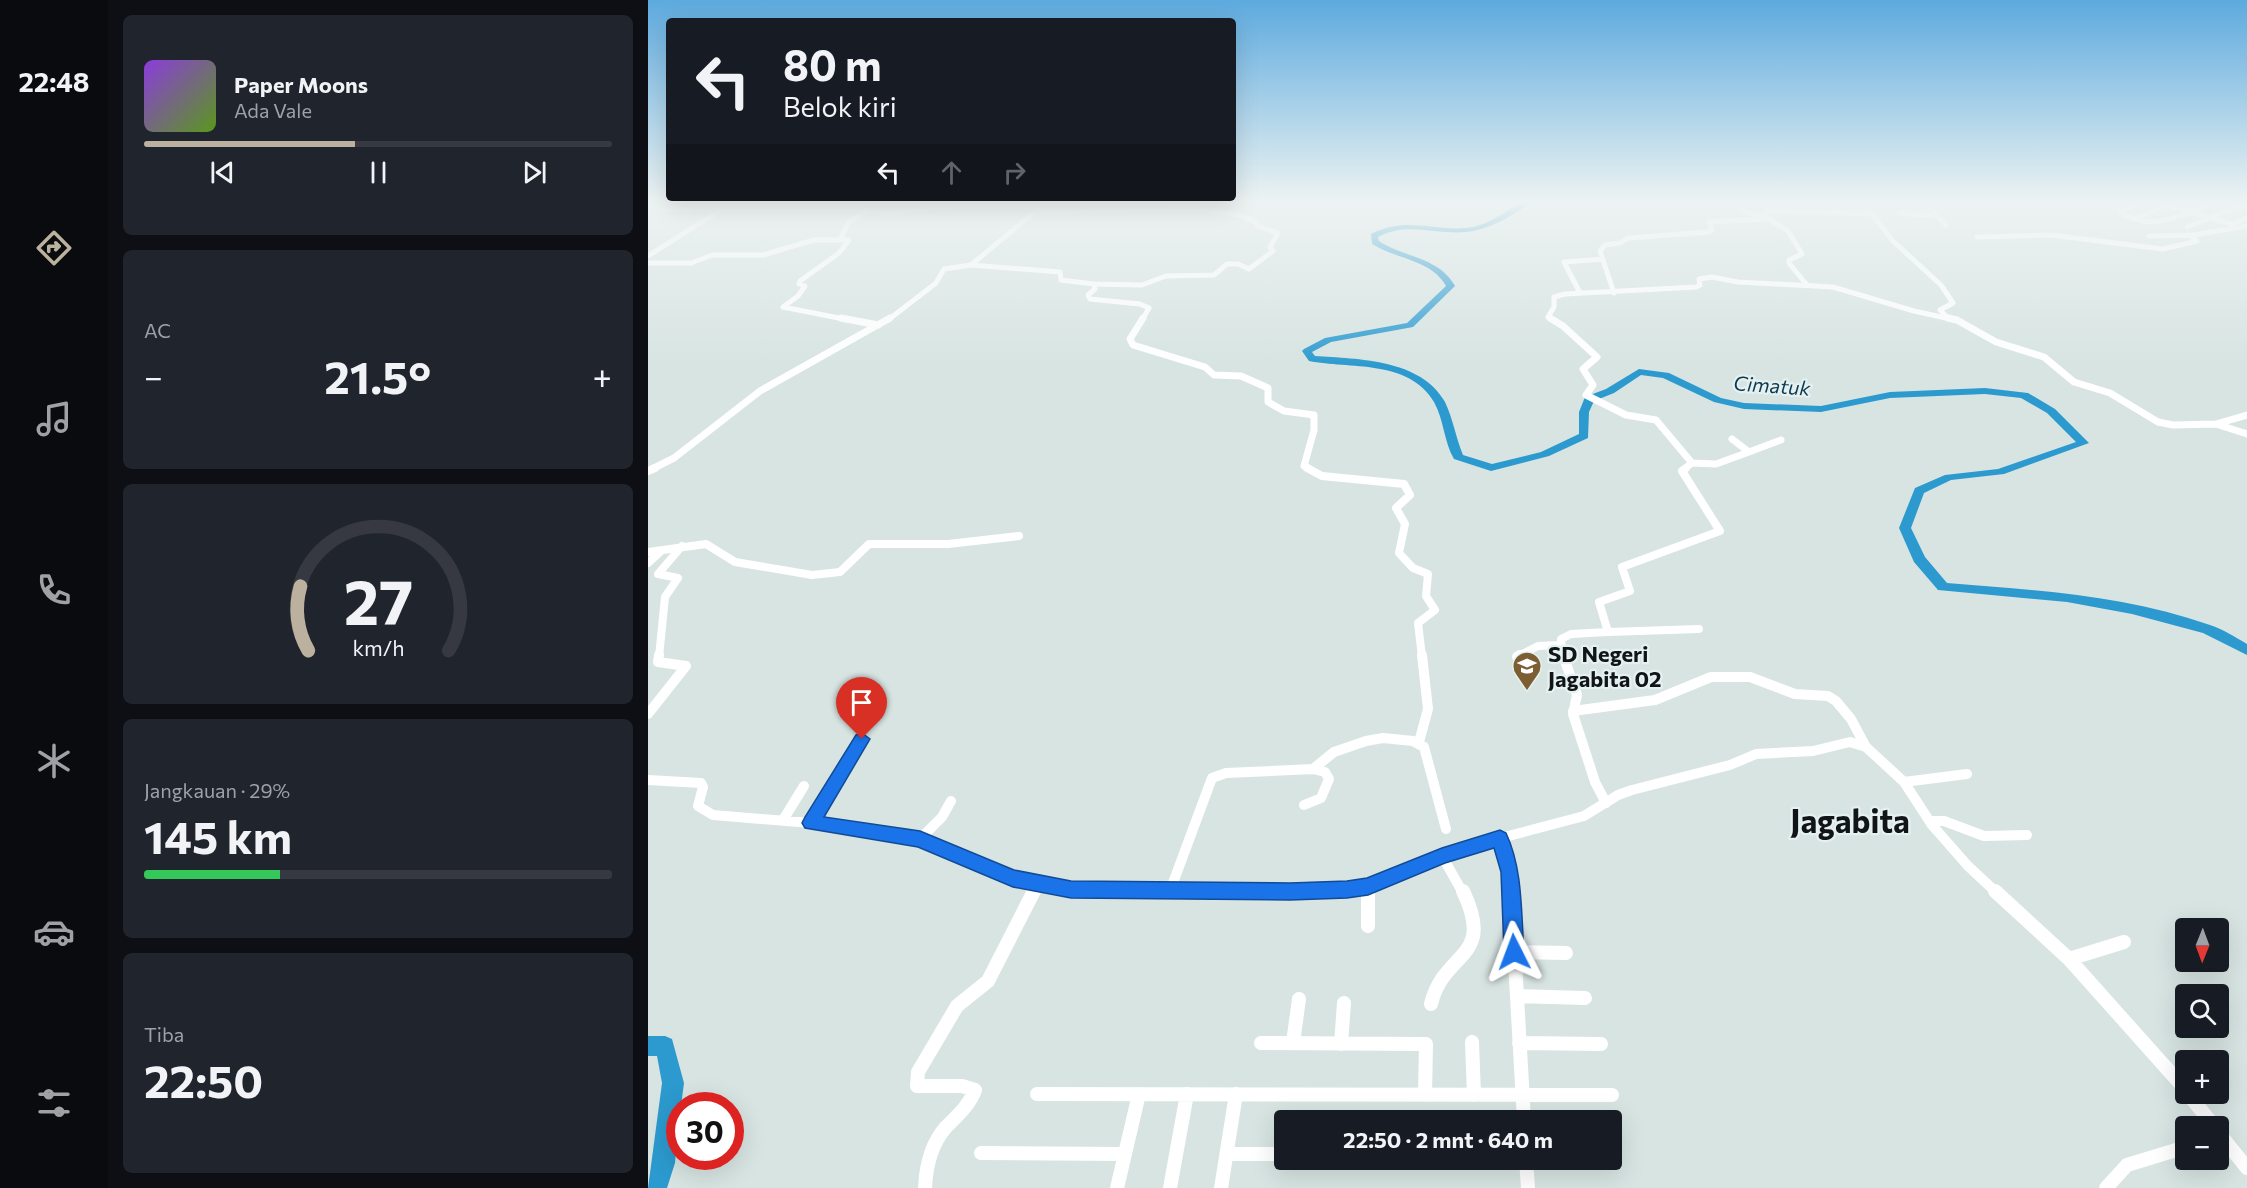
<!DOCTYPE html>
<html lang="id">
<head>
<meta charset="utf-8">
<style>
	:root { --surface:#171b24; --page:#20242c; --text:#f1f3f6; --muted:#9ea1a6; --line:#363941; --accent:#bcb09e }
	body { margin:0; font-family:Commissioner,sans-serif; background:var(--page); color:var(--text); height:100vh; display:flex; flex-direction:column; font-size:22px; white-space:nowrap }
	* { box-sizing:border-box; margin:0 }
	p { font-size:20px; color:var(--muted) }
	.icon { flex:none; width:33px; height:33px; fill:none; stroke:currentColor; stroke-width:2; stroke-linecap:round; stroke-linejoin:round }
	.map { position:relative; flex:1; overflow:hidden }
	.details { display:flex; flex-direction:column; gap:15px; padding:15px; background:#0d0f14; width:540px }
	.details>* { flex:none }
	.top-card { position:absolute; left:18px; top:18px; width:570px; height:183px; border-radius:6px; box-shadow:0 6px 24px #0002; background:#171b24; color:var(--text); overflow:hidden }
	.needle { width:39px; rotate:181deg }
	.buttons { position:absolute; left:1527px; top:918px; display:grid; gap:12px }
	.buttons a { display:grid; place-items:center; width:54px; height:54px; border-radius:6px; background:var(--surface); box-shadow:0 6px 24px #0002; font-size:30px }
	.speed { position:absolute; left:18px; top:1092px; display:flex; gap:12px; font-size:30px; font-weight:700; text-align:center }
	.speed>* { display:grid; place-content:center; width:78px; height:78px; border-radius:50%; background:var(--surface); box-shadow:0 6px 24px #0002; line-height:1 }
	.speed .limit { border:9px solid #d22; background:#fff; color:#111 }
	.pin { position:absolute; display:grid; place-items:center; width:51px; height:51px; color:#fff; margin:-62px -26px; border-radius:50% 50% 50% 0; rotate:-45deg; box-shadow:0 0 6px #0007 }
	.pin .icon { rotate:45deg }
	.me { position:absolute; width:66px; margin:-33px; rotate:357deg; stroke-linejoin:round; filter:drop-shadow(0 0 4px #0008) }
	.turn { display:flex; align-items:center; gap:21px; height:126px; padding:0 18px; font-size:27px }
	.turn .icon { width:78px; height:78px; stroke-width:2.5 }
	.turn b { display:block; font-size:42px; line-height:51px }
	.lanes { display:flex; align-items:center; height:57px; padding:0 18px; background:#0003; justify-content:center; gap:30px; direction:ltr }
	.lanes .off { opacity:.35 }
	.big { font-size:45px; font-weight:700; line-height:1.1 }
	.details .card { flex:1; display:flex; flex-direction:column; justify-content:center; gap:9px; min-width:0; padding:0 21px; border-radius:9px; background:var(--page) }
	.details .dial { align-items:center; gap:0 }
	.dial svg { height:156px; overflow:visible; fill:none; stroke:var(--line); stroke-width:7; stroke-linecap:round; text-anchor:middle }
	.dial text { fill:var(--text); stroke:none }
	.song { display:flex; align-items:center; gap:18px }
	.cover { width:72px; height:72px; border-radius:9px; background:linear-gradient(135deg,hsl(270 70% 55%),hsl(90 70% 35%)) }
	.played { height:6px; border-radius:3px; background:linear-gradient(90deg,var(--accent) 45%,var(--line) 45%) }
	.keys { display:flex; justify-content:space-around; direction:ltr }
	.heat { display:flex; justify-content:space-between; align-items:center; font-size:33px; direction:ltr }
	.charge { height:9px; border-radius:4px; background:linear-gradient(90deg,#34c759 29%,var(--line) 0) }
	.trip { position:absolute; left:626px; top:1110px; width:348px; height:60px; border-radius:6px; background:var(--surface); box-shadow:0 6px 24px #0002; font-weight:700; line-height:60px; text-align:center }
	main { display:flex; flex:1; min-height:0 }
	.menu { display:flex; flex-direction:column; width:108px; justify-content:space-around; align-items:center; background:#090b0e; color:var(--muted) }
	.menu .icon { width:42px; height:42px }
	.menu .active { color:var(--accent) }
	.menu b { font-size:27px; color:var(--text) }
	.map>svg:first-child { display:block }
</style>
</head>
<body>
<main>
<nav class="menu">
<b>22:48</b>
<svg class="icon active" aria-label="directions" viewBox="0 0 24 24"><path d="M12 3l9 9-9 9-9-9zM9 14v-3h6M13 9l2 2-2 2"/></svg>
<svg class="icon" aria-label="music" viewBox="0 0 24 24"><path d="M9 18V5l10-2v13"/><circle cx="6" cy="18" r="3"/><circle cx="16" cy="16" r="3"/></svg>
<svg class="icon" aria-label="phone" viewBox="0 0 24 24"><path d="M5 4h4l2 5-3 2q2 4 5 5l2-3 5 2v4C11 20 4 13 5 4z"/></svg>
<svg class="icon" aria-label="climate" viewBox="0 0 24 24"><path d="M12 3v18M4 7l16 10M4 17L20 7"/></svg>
<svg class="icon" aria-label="car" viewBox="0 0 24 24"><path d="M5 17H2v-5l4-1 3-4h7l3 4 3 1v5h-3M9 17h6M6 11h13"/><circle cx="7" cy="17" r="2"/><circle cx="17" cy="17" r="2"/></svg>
<svg class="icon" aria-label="filters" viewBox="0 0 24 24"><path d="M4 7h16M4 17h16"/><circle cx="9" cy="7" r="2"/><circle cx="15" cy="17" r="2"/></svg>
</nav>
<section class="details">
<div class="card">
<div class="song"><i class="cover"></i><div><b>Paper Moons</b><p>Ada Vale</p></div></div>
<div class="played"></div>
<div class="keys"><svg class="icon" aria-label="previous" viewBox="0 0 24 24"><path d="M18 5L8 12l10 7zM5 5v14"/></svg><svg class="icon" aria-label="pause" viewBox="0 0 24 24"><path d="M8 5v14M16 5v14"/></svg><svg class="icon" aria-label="next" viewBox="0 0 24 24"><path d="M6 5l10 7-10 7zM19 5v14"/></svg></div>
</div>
<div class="card"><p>AC</p>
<div class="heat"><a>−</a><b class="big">21.5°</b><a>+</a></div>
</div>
<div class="card dial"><svg viewBox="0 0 100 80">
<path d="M14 69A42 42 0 1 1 86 69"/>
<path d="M14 69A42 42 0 0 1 10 36" stroke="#bcb09e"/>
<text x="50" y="56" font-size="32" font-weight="700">27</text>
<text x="50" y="72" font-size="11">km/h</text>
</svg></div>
<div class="card"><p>Jangkauan · 29%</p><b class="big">145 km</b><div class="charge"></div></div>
<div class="card"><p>Tiba</p><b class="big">22:50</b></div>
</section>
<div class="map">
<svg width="1599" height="1188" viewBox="0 0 1599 1188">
	<rect width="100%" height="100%" fill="#d7e4e2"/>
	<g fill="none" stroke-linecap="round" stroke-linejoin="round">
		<!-- river -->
		<path fill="#2c9acf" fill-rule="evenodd" d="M877,200H886C868,214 841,230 818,232C788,235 759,221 730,237L731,241C757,258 791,257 807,286L765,327L683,342L664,352L667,356C710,359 773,359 797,402C805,419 808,438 815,455L844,464L893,452L931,434V412L937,397L958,389L991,369L1021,373L1073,398L1096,403L1173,406L1242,392L1337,388L1380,393L1407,409L1441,443L1356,474L1303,480L1276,493L1263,528L1277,557L1299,583C1387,590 1477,595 1562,625C1575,629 1587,637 1599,644V655L1555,633L1484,614L1419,602L1290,590L1266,562L1251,528L1267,488L1297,475L1350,469L1428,442L1399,413L1373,398L1337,394L1242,398L1173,412L1096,409L1066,402L1015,378L993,375L966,393L946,401L941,412L940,438L901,456L843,471L806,459C796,442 796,420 786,402C761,359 701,369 661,361L654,351L656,349L677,338L759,323L798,286C784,260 748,259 724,244L723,234C758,216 784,231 819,228C840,226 859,210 877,200Z
			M0,1036H17L24,1039L36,1083L33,1106H32L27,1163L19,1188H0L14,1083L9,1056H0Z"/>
		<!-- minor-far4 -->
		<path stroke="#fff" stroke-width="5" d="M1085,200L1096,212L1111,215
			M1213,200L1245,241L1293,285L1305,303L1292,310L1299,317
			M1273,200L1298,225
			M1322,200L1324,203
			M1498,200L1471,211C1502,235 1539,213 1571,200
			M1574,200L1599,207
			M1519,205L1583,224L1599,218
			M0,206L20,209H216L241,213L287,207L394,206
			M386,212L548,209L592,215L606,221L610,226L630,233L622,247L625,251L601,269L590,264H579L566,275L518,276L494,285L446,284
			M1193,213L1226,214
			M1251,213L1289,216
			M1486,219L1533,200
			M1539,227L1593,205
			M1501,236L1545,235L1599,226
			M1329,237L1403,235L1515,249L1549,241L1541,235
			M193,238L201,222L219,211
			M0,256L76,208
			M0,263H43L64,255H115L166,240H201L191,253L152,281L151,284L157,286L150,296L135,307L201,320
			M323,265L412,272L413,280L446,284L447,289L440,295L442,299L492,304L501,308L494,320
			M1159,285L1141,263V260L1154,254L1140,231L1114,215L1120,211L1193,213L1185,200
			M932,293L916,262L955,259
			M966,293L952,251L957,245L972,243L980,238L1061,232L1064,230L1061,222L1118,219
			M240,320L288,283L296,269L323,265L401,200
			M904,320L900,317L906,307V297L917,294L1048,287L1052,285L1051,279L1064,277L1090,282L1185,287L1266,311L1307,320"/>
		<!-- minor-far3 -->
		<path stroke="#fff" stroke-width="7" d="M193,318L230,325
			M495,318L482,339L485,345L557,367L566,375L593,376L620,388V402L636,411L666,415V430L656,466L662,469
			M902,318L915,326L949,357L935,369L945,385L938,395L978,415L1008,420L1044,463L1036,469
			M1300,318L1309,320L1348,342L1396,357L1426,382L1462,393L1510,422L1525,425L1568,424L1599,415
			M1568,424L1599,434
			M1101,452L1133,440
			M1044,463L1068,464L1101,452L1084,439
			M4,469L26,458L112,391L242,318"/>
		<!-- minor-far2 -->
		<path stroke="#fff" stroke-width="8" d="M659,468L674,476L756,484L762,495L748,508L757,524L751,553L765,568L780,574L778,596L787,610L770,623L774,657
			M0,471L7,468
			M0,552L58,544L87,562L164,575L192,572L221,544H300L371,536
			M0,563L13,551
			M960,632L1051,629
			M11,657L17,597L30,578L10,574L34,546
			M869,657L890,646L912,645
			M915,657L913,639L923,634L960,632L951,602L982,591L974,567L1072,531L1034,471L1038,468"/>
		<!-- minor-far1 -->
		<path stroke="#fff" stroke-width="10" d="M915,655L929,695L925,714L947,782L958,803
			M869,657L872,655
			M925,711L1007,700L1063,677H1102L1147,694L1180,696L1188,701L1203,719L1218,747
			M0,714L38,666L10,662L11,655
			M771,742L780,709L774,655
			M0,780L53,783L55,787L50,806L65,815L163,823L272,839L365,878L423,890L642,892L720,886L819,847L936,816L970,795L984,790L1082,765L1108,754L1165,751L1202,742L1218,747L1256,782L1284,825L1320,866L1349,893
			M1256,782L1319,774
			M656,805L673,798L681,779L677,772L665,769
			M135,820L156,786
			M1282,821H1296L1336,836L1379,835
			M163,823L214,739
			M852,838L862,872L863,893
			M272,839L294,817L303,801
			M794,856L815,893
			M720,886V893
			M522,891L564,778L578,773L665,769L686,752L718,741L735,738L765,741L776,747L798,829
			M385,893L390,884"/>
		<!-- minor -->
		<path stroke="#fff" stroke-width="14" d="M562,891H651
			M720,891V926
			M863,891L876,1120
			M1347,891L1421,959L1538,1090
			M866,952L918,953
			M1421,959L1476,942
			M869,996L937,998
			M783,1004C796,950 848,960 815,891
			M824,1042L826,1095
			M613,1043L778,1044L777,1095
			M645,1043L651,999
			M871,1043L953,1044
			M693,1044L696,1003
			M389,1094L964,1095
			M1540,1094L1566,1126
			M1570,1132L1599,1168
			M333,1153L477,1154
			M579,1154H636
			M878,1160L880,1188
			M277,1188C278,1165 283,1144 298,1127C310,1115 321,1106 327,1090L314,1086H269L270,1072L309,1006L340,981L386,891
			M469,1188L491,1094
			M522,1188L539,1094
			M573,1188L588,1094
			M1458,1188L1479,1165L1538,1147"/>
	</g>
	<!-- sky -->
	<linearGradient id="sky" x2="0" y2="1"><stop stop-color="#5daade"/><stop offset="0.55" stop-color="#edf3f2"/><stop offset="1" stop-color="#edf3f2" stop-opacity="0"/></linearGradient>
	<rect width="1599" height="366" fill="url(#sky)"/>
	<!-- route -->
	<path fill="#1a73e8" stroke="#114b97" stroke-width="1.5" d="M214,733L222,739L176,817L272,831L366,870L423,881L642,883L699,881L719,878L794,848L852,830L858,833C875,869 873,913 876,952L873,959L866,962L859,959L856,952L853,872L846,848L797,863L720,895L699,898L642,900L423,898L365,887L270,847L157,828L154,823L157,817L208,735Z"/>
	<!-- icons -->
	<defs>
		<g id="school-pin" transform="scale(1.5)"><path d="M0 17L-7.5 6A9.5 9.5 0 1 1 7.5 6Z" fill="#7c5e32" stroke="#e4f1f0"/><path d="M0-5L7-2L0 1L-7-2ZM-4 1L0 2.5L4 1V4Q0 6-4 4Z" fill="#fff"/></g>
	</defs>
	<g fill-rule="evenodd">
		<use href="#school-pin" x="879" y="666"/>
	</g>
	<g text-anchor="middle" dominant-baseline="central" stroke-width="4.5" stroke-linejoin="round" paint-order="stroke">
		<!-- far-water labels -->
		<g font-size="20" font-style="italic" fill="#0c3950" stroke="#e4f1f0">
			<text transform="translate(1124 385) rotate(4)">Cimatuk</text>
		</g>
		<!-- poi labels -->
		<g font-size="22" font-weight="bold" fill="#111515" stroke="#e4f1f0" text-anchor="start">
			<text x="900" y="653">SD Negeri<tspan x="900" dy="25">Jagabita 02</tspan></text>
		</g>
		<!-- near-quarter labels -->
		<g font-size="32" font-weight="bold" fill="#111515" stroke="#e4f1f0">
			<text x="1202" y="820">Jagabita</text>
		</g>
	</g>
</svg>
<div class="buttons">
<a><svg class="needle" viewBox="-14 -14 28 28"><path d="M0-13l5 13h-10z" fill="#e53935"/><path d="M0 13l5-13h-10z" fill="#9ea1a6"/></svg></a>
<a><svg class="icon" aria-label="search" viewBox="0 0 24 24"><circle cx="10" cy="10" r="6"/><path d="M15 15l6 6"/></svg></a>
<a>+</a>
<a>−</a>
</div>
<div class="speed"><div class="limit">30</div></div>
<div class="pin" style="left:214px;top:739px;background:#d93025"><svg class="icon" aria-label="arrive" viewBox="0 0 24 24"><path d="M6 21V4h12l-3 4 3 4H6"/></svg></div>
<svg class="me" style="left:866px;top:952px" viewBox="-20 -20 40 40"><path d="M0-17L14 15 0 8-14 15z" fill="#1a73e8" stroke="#fff" stroke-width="4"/></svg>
<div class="trip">22:50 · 2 mnt · 640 m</div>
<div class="top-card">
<div class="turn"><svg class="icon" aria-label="left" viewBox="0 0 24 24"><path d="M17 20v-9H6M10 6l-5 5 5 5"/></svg><div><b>80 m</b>Belok kiri</div></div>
<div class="lanes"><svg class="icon" aria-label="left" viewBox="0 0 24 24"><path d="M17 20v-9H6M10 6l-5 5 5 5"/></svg><svg class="icon off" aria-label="ahead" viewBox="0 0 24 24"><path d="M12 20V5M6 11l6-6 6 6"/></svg><svg class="icon off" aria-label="right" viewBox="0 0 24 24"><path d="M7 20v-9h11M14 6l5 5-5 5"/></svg></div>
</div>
</div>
</main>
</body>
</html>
